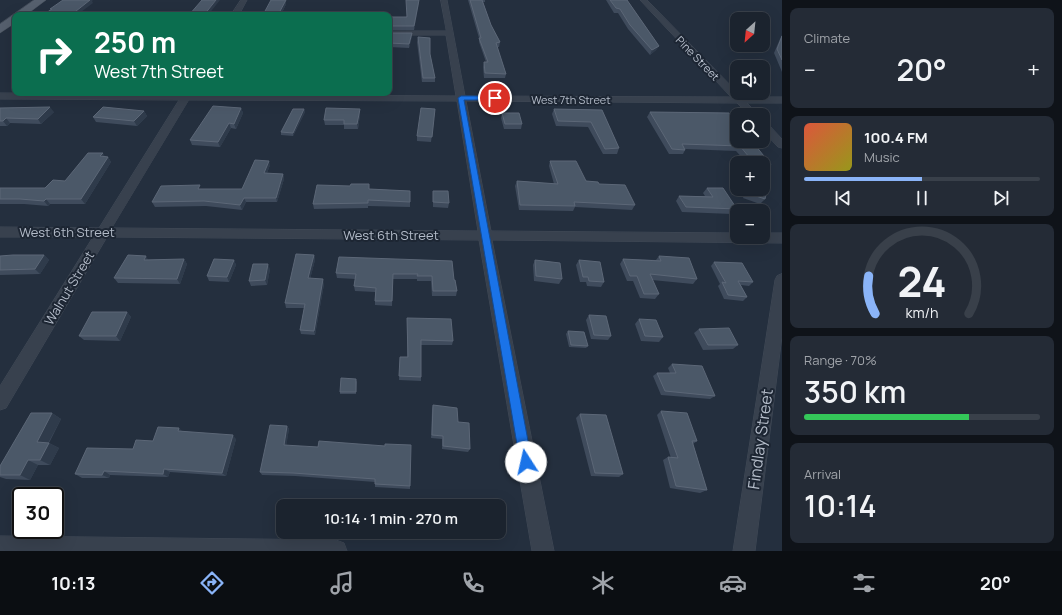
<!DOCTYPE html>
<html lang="en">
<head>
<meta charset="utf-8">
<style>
	:root { --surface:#1b232e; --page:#242b36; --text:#f1f3f6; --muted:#a0a4aa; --line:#39404a; --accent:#8ab4f8 }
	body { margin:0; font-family:Manrope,sans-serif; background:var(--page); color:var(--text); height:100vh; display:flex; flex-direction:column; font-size:15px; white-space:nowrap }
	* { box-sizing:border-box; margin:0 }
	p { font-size:13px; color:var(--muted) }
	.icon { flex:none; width:22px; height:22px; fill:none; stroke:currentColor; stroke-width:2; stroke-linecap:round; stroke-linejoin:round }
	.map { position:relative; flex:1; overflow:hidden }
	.side { display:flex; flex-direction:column; gap:8px; padding:8px; background:#0f1319; width:280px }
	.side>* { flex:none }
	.banner { position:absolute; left:12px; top:12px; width:380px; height:84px; border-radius:8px; box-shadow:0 4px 16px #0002,0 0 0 1px var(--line); background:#0b6e4f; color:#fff; overflow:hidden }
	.needle { width:26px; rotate:207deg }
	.buttons { position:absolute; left:730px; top:12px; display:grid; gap:8px }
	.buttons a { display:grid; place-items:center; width:40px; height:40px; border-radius:8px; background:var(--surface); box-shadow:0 4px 16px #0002,0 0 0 1px var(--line); font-size:20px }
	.speed { position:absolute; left:12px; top:487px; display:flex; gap:8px; font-size:20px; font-weight:700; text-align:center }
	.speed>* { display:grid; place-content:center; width:52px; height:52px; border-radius:50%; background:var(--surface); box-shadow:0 4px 16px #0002,0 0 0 1px var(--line); line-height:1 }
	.speed .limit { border:2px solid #111; border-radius:6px; background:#fff; color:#111 }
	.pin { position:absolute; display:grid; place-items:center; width:34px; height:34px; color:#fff; margin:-17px; border:2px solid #fff; border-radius:50%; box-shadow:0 1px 4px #0007 }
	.me { position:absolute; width:44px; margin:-22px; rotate:350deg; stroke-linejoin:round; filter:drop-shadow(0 0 3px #0008) }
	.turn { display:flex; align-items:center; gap:14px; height:84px; padding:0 16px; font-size:18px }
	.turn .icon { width:52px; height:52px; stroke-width:2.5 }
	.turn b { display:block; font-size:28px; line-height:34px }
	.big { font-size:30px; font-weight:600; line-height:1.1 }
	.side .widget { flex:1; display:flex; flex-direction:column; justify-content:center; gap:6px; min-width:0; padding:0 14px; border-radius:8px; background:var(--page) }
	.side .dial { align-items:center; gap:0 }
	.dial svg { height:104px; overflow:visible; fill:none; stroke:var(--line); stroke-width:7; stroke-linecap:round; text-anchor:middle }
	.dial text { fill:var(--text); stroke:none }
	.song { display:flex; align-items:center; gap:12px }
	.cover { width:48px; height:48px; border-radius:6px; background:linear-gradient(135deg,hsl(10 70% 55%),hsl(60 70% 35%)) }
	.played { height:4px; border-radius:2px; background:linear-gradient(90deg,var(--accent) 50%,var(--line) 50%) }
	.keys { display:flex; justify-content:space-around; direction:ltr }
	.heat { display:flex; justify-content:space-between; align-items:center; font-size:22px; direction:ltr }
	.charge { height:6px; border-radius:3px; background:linear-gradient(90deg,#34c759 70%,var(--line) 0) }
	.trip { position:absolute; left:276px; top:499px; width:230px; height:40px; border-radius:8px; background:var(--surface); box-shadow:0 4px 16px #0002,0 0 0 1px var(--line); font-weight:600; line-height:40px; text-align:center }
	.dock { display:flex; height:64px; justify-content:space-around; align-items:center; background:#0b0e12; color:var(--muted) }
	.dock .icon { width:28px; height:28px }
	.dock .selected { color:var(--accent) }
	.dock b { font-size:18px; color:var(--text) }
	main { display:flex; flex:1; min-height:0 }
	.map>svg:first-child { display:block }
</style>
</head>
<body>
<main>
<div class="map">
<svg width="782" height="551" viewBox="0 0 782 551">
	<rect width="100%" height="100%" fill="#242f3e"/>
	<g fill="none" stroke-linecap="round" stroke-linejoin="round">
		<!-- minor casing -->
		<g stroke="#414a57" stroke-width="1">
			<path id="minor" d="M241,0H247L239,15H231Z
				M441,0H447L465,96L731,97L640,0H647L742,97H782V103H747L759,115H749L737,103L466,101L491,231L737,233V237H763V233H782V243L492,240L554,551H532L479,240L107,237L6,408L0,410V386L93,237H0V227L99,228L179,100L0,99V93L456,96L446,35H389V31H446ZM189,100L457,101L478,231L112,228Z
				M763,122L767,123L782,139V148L778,147L763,131Z
				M782,274V336L755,551H733L775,280L777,276Z
				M0,536L336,540L344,543L347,551H0Z"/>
		</g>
		<!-- primary casing -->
		<g stroke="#414a57" stroke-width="1">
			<path id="primary" d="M34,0H46L26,15H15V23L0,33V24Z"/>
		</g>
		<!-- minor -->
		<use href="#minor" fill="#38414e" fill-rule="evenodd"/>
		<!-- primary -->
		<use href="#primary" fill="#56606e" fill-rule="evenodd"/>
	</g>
	<!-- wall -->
	<path fill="#3f4b5c" d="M419,0L414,30H389V17H406Z
		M468,0H485V2H483L491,25L500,42L499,47H497L506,74L505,78H484L483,67L484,62H486L479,42V38Z
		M606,0H627L659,46L656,50L650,55L628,29L618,13H614Z
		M286,4L281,15H265L264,13Z
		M389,33L412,36L409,48L389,47Z
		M782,35V72L774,53L780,39Z
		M418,37L430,54L435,78V82H422L417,42Z
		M15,71V78H14L11,74Z
		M0,108L54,112L41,124L10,123L7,126H0Z
		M241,108L243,113L236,129L231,128L220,147L192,145L190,140Z
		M304,109L305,112L293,136L281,135V132Z
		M360,109V114L358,129H344V125H325L324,120Z
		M435,109L431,142L417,141V136Z
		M554,109L602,110L619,148L617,154H603L588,127L556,126L552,114Z
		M144,111L147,116L137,126L96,122L93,117Z
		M650,112L729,113L771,165L767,170H763V163H747L736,151L685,149V150L683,154H669L647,117Z
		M502,113L522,124L521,129H504L501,118Z
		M105,156L108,157L111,162L85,204H50L48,206L24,204H0V188H45L65,181Z
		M550,161L586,181L599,184L635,205L632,210L575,207L573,211L519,210L515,186L517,181L554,184L549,166Z
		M270,165L267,173L283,174L284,179L277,202H246L242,210L206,206L155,207L152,202L201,189H242Z
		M369,184V189L410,191V207L368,206V208L314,209L313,204L350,186Z
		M707,188L737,209L732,214L682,212L676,201L679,196H705L703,193Z
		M746,189H763L765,199L760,204L743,198Z
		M433,191L449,203L448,208L433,207Z
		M44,255L49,260L40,274L0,275V256Z
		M314,255L315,260L310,279L324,284L315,335L301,334L300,330L304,308H286L285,303Z
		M659,256L697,279L693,284L652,280L659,294L655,299L640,298L633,281H627L620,264L623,259L656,260Z
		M339,257L454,280L457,291L456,296H432L431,281H417V279H393L392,306L375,305V292L355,291L354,286L355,279L337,278L336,273Z
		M184,259L187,264L180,284L118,283L114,278L149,260Z
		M234,260L236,265L229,282L209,281L207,276Z
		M535,260L562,279L559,284L534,281L533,265Z
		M579,260L604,282L601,287L587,286L586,282H580L576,265Z
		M714,262L753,282L749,286L741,285L747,297L743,301L724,299L718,286L720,284L711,266Z
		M270,269L267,285L251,286L249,281Z
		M127,312L131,317L120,341L84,340L79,336Z
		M589,315L611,336L608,340L591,339L586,320Z
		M407,318L453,341L452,345H421V381L399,380L400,357H407Z
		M639,319L663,337L659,342L641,341L635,324Z
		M699,329L738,345L733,349L703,350L694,333Z
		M568,331L588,346L586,348L569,347L566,334Z
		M672,364L715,396L710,399L661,395L653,376L657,373H670L668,368Z
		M357,381L356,394H340V392Z
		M433,405L458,422L470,449L468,452L442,449V439L431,438L432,409Z
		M661,411L697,441L693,444L707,490L700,493L670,488L663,460L668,457L671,458L657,415Z
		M52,413L61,419L49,443L59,448L50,465H38L30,480L6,479L0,477V466Z
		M580,414L623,474L619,477L591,476L576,418Z
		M287,426L289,429L286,445L410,486V489L375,487V482L295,476L262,475L260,472Z
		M182,431L236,439L226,476L170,472L168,477L110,475L109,478H82L75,474L133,449L153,441Z"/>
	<!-- shaded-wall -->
	<path fill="#2f3b4b" d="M88,0H93L92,1L93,3L77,15H71Z
		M216,0H220L208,15H204Z
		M286,0V4L281,15H279V13Z
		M419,0V4L414,30V26Z
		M412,33V36L409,48V44Z
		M659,46L656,50L650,55L652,50Z
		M50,107L54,112L41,124L38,119Z
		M241,108L243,113L236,129L234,124Z
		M304,109L305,112L293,136V133Z
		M360,109V114L358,129L357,124Z
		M144,111L147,116L137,126L134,121Z
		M6,118L10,123L7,126L3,121Z
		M229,123L231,128L220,147L218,142Z
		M103,153L106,158L100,156Z
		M108,157L111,162L85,204L81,199Z
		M269,161L270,165L265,178L264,173Z
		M283,174L284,179L277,202L276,198Z
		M244,198L246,202L242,210L240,205Z
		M46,199L50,204L48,206L44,201Z
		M44,255L49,260L40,274L35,269Z
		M314,255L315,260L309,283L308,278Z
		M146,256L149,261L144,260Z
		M184,259L187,264L180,284L177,279Z
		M234,260L236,265L229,282L227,277Z
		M268,264L270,269L267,285L265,280Z
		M323,279L324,284L315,335L314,331Z
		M127,312L131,317L120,341L116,336Z
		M52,413L61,419L46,447L37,442Z
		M287,426L289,429L286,448L284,445Z
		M179,428L183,432L178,431Z
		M233,435L236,439L226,476L222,473Z
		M49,443L59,448L50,465L40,460Z
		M28,460L38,465L30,480L20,475Z
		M164,469L170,472L168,477L163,474Z
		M104,471L110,475L109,478L102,475Z"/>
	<!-- building -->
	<path fill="#4b5868" stroke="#5c6777" d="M63,0H90L71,15H43L52,9H50Z
		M202,0H216L204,15H189Z
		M271,0H286L279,13H264Z
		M406,0H419L414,26H389V17H407Z
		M470,0H482L491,25L500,42L496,43L506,74L485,73L484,62H488L479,38H481Z
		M610,0H627L659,46L652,50L630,25L620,9L616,8Z
		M389,33H412L409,44L389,43Z
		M782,36V60L777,49Z
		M418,37L430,38V54L435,78H423Z
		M15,71V74H11Z
		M213,106L241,108L234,124L229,123L218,142L190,140Z
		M50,107L38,119L6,118L3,121H0V108Z
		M103,107L144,111L134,121L93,117Z
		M326,108L360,109L357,124H344V120H324Z
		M421,108L435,109L432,137L417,136Z
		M293,109H304L293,133L281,132Z
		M554,109L602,110L619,148L605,149L591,122L558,121Z
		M650,112L729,113L737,123V141H752L771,165H763V163H754L740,146L682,144L685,150L672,149Z
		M502,113H519L522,124H505Z
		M88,153H103L100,156L108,157L81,199H46L44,201L20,199H0V188H45L53,180L65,181Z
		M255,160L269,161L264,173L283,174L276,198H244L240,205L204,201L152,202L161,186L200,185L198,189H242Z
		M550,161H576L586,181L598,182L599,184L625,185L635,205L574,202L575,206L520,205L517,181L558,184Z
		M351,184H369V189L410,191V202L368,200V203L313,204L317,185L350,186Z
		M763,184L768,186L765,199L747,193L748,189H763Z
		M707,188H723L737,209L686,207L679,196L713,197Z
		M433,191H448L449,203L433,202Z
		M296,254L314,255L308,278L323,279L314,331L300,330L305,304L285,303Z
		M13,255H44L35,269L0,270V256Z
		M128,255L146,256L144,260L184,259L177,279L114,278Z
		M659,256L689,258L697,279L650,274L659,294H644L637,276H630L623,259L661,261Z
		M339,257L452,261L454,280H455L457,291H433L432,276H417L418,274H393L392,301H375L376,288L354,286L356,274L336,273Z
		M214,259L234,260L227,277L207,276Z
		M535,260L560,263L562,279L536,276Z
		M579,260L600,262L604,282L589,281L588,277H583Z
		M714,262L742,263L753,282L738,281L747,297L728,295L722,282L726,283Z
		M253,264H268L265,280L249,281Z
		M92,312H127L116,336H79Z
		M589,315L606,316L611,336L594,335Z
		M407,318L451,319L453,341L421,340V377L399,376L400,357H408Z
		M639,319L656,320L663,337L645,336Z
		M729,328L738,345H708L699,329Z
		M568,331L584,332L588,346L571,345Z
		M672,364L702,366L715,396L665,391L657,373H676Z
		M341,378L356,379V392H340Z
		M433,405L457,408L458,422L469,423L470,449L443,446V436L432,435Z
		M661,411L687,413L697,441H692L707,490L676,486L668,457L678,458Z
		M31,413H52L37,442L49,443L40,460H28L20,475H0V466Z
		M580,414L606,415L623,474L595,473Z
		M270,425L287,426L284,445L318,447L319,441L385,446V444L411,445L410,486L375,484V479L293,473L260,472Z
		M158,427L179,428L178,431L233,435L222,473L164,469L163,474L104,471L102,475L75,474L87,448L133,449L136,440L153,441Z"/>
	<!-- route -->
	<path fill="#1a73e8" stroke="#114b97" d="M495,96L497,97V100H464L532,462L531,466L526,468L522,466L520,462L458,98L461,96Z"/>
	<g text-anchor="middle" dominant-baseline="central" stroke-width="4" stroke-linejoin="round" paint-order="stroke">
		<!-- far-street labels -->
		<g font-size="11" fill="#b4bcc9" stroke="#1d2633">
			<text transform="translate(698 58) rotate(46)">Pine Street</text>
			<text x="571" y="99">West 7th Street</text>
		</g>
		<!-- street labels -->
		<g font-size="13" fill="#b4bcc9" stroke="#1d2633">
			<text x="67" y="232">West 6th Street</text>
			<text x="391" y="235">West 6th Street</text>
			<text transform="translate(69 288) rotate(-59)">Walnut Street</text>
		</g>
		<!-- near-street labels -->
		<g font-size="16" fill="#b4bcc9" stroke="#1d2633">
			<text transform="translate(760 439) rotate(-82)">Findlay Street</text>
		</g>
	</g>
</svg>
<div class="buttons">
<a><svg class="needle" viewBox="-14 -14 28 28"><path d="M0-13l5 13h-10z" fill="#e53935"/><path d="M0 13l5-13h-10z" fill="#a0a4aa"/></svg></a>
<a><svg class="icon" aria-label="sound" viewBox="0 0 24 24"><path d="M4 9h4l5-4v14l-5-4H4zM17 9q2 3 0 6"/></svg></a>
<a><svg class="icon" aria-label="search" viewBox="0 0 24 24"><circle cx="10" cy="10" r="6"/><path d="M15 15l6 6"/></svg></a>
<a>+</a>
<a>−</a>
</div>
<div class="speed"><div class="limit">30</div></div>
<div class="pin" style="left:495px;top:98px;background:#d93025"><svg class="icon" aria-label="arrive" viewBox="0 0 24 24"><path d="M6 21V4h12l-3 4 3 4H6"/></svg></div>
<svg class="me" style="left:526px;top:462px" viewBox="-20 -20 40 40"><circle r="19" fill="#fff"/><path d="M0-13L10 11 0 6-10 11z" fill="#1a73e8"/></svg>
<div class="trip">10:14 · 1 min · 270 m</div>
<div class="banner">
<div class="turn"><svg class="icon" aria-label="right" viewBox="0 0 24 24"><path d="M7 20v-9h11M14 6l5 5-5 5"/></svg><div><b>250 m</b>West 7th Street</div></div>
</div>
</div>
<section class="side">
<div class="widget"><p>Climate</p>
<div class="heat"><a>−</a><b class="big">20°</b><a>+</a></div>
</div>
<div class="widget">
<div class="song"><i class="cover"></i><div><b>100.4 FM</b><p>Music</p></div></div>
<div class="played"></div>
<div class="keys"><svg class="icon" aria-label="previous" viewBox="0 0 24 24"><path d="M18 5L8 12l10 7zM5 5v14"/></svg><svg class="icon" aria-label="pause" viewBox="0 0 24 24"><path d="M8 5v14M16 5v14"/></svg><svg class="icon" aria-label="next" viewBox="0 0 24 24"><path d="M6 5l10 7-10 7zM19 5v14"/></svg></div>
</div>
<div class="widget dial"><svg viewBox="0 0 100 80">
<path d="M14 69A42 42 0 1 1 86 69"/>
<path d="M14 69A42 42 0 0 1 9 40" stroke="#8ab4f8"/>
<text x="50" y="56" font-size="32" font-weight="700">24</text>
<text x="50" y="72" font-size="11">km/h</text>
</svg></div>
<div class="widget"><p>Range · 70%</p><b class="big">350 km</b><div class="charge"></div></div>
<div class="widget"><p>Arrival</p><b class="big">10:14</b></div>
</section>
</main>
<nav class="dock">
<b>10:13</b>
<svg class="icon selected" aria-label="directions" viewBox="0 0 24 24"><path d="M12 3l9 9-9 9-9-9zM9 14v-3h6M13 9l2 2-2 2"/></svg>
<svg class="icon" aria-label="music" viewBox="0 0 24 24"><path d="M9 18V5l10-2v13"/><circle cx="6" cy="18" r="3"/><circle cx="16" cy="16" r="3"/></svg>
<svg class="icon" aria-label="phone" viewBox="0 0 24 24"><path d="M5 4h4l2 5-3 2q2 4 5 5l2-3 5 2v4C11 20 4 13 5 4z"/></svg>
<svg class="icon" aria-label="climate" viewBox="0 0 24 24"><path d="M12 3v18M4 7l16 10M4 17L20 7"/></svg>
<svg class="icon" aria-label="car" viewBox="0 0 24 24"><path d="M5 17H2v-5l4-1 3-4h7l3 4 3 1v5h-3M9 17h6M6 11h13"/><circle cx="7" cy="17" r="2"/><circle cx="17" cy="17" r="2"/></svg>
<svg class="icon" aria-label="filters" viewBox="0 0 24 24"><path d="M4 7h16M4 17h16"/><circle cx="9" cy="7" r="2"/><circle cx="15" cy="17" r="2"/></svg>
<b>20°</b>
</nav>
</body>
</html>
